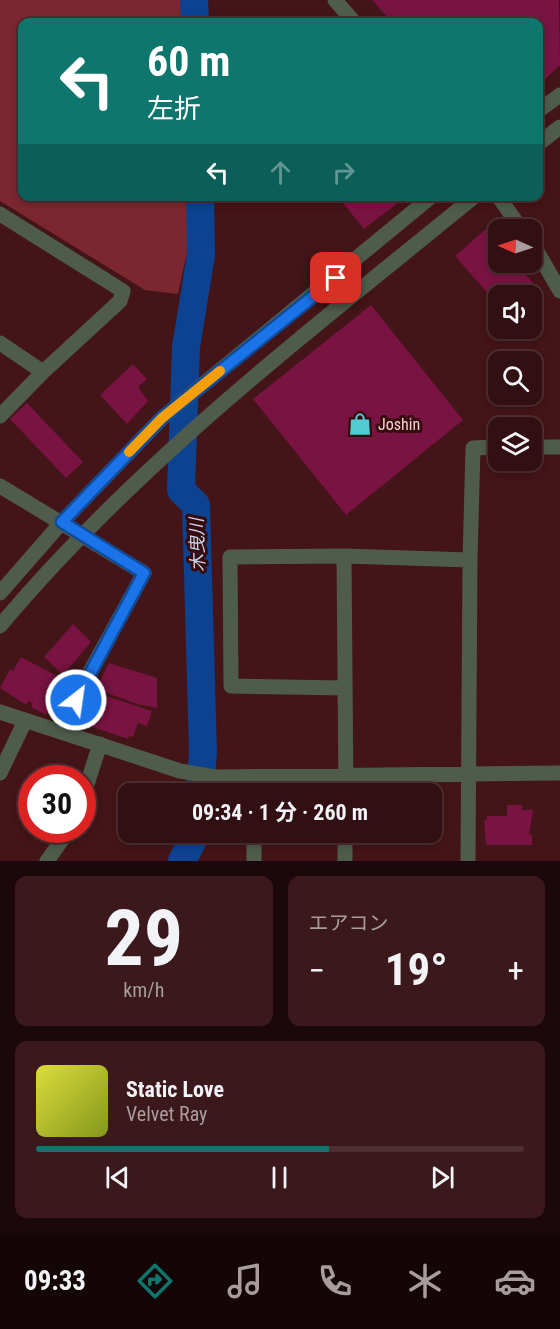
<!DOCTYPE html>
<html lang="ja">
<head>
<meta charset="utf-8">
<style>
	:root { --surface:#320f12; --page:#3a181b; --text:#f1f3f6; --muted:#a89c9f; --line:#4d2f32; --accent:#0f766e }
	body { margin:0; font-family:"Roboto Condensed","Noto Sans JP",sans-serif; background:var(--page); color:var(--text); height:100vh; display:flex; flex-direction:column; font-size:22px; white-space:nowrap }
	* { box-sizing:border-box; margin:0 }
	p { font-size:20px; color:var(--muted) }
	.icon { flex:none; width:33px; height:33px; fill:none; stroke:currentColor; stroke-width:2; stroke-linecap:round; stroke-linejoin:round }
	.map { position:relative; height:861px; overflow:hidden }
	.drawer { display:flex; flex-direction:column; gap:15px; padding:15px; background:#1c080a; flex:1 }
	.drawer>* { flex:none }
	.guide { position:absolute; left:18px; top:18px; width:525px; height:183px; border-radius:12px; box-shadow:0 3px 9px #0003,0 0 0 2px var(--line); background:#0f766e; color:#fff; overflow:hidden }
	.needle { width:39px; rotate:273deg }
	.controls { position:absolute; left:488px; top:219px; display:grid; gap:12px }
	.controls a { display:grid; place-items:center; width:54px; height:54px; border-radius:12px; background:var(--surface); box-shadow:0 3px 9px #0003,0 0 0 2px var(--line); font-size:30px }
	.speed { position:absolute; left:18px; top:765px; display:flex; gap:12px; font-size:30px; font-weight:700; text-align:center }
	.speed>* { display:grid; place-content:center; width:78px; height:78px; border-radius:50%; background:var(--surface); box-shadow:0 3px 9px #0003,0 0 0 2px var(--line); line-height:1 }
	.speed .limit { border:9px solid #d22; background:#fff; color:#111 }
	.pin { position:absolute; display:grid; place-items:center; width:51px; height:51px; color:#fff; margin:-26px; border-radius:12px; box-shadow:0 3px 9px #0006 }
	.me { position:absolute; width:66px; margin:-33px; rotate:30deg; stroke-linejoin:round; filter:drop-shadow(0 0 4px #0008) }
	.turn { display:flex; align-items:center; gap:21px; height:126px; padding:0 30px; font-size:27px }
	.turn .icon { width:78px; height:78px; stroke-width:2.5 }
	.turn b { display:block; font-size:42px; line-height:51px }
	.lanes { display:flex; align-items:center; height:57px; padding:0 30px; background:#0003; justify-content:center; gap:30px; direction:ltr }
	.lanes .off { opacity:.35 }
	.big { font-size:45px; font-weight:700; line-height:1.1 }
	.drawer .tile { flex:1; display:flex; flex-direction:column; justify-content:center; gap:9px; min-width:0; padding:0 21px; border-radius:12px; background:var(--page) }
	.drawer .dial { align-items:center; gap:0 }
	.dial b { font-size:78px; line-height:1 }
	.song { display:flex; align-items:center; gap:18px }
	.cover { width:72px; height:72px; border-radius:9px; background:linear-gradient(135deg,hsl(60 70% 55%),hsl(70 70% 35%)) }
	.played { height:6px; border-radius:3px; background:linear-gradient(90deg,var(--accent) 60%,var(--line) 60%) }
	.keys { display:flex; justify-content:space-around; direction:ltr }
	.heat { display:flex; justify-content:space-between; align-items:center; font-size:33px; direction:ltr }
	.drawer .tiles { flex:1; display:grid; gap:15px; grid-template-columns:1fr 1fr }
	.tile:last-child { grid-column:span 2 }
	.trip { position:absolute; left:118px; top:783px; width:324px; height:60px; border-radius:12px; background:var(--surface); box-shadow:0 3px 9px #0003,0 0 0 2px var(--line); font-weight:700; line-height:60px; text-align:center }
	.tabs { display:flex; height:96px; justify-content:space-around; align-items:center; background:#140607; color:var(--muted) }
	.tabs .icon { width:42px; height:42px }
	.tabs .selected { color:var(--accent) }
	.tabs b { font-size:27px; color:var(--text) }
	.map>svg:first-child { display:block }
</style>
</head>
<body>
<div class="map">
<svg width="560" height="861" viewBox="0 0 560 861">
	<rect width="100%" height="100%" fill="#431418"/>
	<!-- green -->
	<path fill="#7c272f" d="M0,0H180L187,22H22V196L188,197V248L178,294L145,290L0,201Z"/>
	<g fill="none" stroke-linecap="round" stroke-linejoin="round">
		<!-- river -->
		<path stroke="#0c4290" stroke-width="28" d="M194,0L195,22
			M200,196L201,255L186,347L181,490L196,505L203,752L200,794
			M182,861L197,832"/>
	</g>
	<!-- building -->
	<path fill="#791342" d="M372,0H559L560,65L538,86V22H392Z
		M337,196H407L364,229Z
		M486,229L498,243V262H515L533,283L518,296H498V305L455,256Z
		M371,305L463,420L346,515L253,399Z
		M133,364L147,379L138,387L148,401L127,424L100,395Z
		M27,403L83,462L66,478L10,419Z
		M73,624L91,642L63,675L44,657Z
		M21,657L70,683L55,711H48L46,715L31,707L33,703L29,701L26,705L0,688L10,669L13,671Z
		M109,663L157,678V708L137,704L96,689Z
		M94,692L152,711L147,726L138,723L133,737L129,736L128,739L84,724Z
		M507,805H522V810H533L529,835H532V845H486L484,820H487V816H507Z"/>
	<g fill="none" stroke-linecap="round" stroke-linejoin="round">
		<!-- minor -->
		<path stroke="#4f5c4b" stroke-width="15" d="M335,0L354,22
			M538,111L560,95
			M538,144L560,127
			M498,196L522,230
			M0,214L123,291L120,301L43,372L0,416
			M531,241L560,291
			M0,343L43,372
			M531,447H560
			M0,486L144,573L58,730
			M344,556L230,557L231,686L345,688
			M0,593L62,522L162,418L432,196
			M0,626C138,461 310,331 475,196
			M0,712L180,771L215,777L560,773
			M0,773L25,721
			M254,794V777
			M346,794L344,556L470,560L473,448L498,447
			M82,800L100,744
			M47,861L69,830
			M254,861V832
			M345,861V832
			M468,861L470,560"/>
	</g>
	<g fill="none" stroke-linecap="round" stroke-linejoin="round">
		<!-- route casing -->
		<g stroke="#114b97" stroke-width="15">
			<path id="route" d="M76,700L144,573L62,522L162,418L336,278"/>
		</g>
		<!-- route -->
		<use href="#route" stroke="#1a73e8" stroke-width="10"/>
		<!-- slow -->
		<path stroke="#f59e0b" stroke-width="10" d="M129,452L162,418L220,371"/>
	</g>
	<!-- icons -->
	<defs>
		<g id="shop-bare" transform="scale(1.8)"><path d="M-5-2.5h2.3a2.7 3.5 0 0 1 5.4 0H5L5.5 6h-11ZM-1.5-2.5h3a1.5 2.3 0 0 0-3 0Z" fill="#51ccd1" stroke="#370a0e" stroke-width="2.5" paint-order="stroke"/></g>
	</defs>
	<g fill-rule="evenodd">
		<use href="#shop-bare" x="360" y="424"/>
	</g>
	<g text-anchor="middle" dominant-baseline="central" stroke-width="6" stroke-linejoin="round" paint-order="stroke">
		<!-- poi labels -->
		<g font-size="16" fill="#f4d4d4" stroke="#370a0e" text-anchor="start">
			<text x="378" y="424">Joshin</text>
		</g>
		<!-- water labels -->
		<g font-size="18" font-style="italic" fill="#c6d4ea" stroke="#370a0e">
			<text transform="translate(197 545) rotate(-92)">木曳川</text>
		</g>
	</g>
</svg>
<div class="controls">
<a><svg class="needle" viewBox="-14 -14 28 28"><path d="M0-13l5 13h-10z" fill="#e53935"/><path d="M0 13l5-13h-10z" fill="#a89c9f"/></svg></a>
<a><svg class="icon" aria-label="sound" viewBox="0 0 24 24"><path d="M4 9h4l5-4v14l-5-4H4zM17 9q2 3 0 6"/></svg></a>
<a><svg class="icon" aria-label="search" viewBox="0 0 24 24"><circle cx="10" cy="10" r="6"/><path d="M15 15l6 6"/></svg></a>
<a><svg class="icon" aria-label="layers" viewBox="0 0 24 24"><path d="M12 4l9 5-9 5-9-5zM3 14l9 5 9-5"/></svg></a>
</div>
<div class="speed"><div class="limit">30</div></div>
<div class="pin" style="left:336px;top:278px;background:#d93025"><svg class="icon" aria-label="arrive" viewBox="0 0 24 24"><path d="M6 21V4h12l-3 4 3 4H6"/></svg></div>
<svg class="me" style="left:76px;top:700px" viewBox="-20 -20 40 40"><circle r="17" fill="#1a73e8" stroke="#fff" stroke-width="3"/><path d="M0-11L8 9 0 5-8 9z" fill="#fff"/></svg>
<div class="trip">09:34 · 1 分 · 260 m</div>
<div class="guide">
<div class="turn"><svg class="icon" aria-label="left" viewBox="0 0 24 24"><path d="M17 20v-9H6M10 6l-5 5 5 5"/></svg><div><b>60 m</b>左折</div></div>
<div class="lanes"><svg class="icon" aria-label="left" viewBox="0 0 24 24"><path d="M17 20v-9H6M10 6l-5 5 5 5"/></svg><svg class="icon off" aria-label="ahead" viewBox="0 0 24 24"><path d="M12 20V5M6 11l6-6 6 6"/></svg><svg class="icon off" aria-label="right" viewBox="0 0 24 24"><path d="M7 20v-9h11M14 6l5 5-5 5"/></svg></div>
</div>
</div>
<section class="drawer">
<div class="tiles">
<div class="tile dial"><b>29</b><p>km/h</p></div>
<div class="tile"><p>エアコン</p>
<div class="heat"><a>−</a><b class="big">19°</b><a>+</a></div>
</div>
<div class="tile">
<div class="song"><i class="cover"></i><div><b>Static Love</b><p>Velvet Ray</p></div></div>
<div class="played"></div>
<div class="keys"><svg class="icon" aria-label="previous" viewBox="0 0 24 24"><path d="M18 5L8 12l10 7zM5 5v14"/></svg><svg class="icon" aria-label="pause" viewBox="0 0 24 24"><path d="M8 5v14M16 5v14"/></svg><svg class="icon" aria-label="next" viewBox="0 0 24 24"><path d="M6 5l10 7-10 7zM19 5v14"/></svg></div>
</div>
</div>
</section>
<nav class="tabs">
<b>09:33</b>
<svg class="icon selected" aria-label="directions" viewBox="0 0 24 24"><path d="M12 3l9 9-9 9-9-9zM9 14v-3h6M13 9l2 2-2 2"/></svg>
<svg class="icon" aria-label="music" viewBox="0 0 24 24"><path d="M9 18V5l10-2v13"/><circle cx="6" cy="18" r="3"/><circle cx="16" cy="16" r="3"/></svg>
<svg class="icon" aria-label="phone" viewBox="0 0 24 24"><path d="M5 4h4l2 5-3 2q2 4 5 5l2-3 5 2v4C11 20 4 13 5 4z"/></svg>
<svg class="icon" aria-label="climate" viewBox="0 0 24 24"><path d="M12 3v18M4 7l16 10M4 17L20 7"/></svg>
<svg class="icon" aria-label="car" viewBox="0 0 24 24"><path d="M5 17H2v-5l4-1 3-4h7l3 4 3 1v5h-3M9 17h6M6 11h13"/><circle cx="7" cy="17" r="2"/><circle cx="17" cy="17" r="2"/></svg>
</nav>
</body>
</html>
